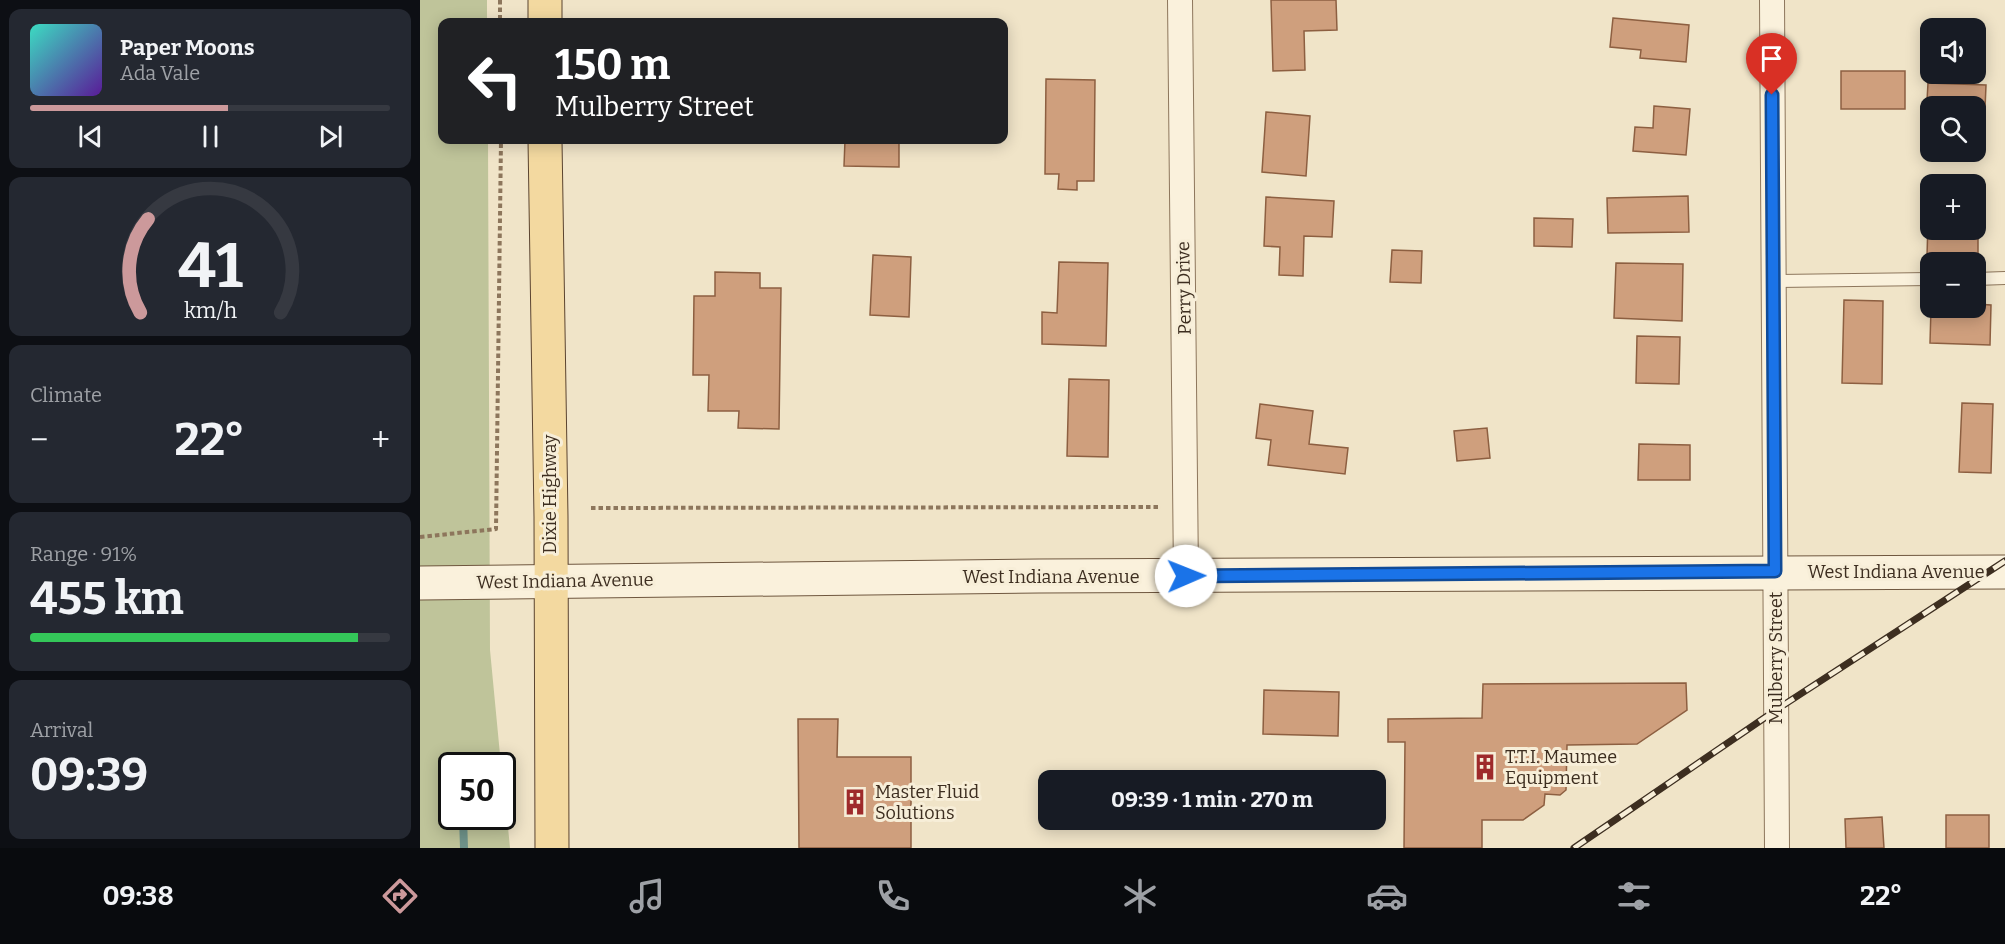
<!DOCTYPE html>
<html lang="en">
<head>
<meta charset="utf-8">
<style>
	:root { --surface:#171b24; --page:#242831; --text:#f1f3f6; --muted:#9ea1a6; --line:#363941; --accent:#cc999b }
	body { margin:0; font-family:Bitter,serif; background:var(--page); color:var(--text); height:100vh; display:flex; flex-direction:column; font-size:22px; white-space:nowrap }
	* { box-sizing:border-box; margin:0 }
	p { font-size:20px; color:var(--muted) }
	.icon { flex:none; width:33px; height:33px; fill:none; stroke:currentColor; stroke-width:2; stroke-linecap:round; stroke-linejoin:round }
	.map { position:relative; flex:1; overflow:hidden }
	.sheet { display:flex; flex-direction:column; gap:9px; padding:9px; background:#0d0f14; width:420px }
	.sheet>* { flex:none }
	.hud { position:absolute; left:18px; top:18px; width:570px; height:126px; border-radius:12px; box-shadow:0 3px 15px #0003; background:#202124; color:#fff; overflow:hidden }
	.tools { position:absolute; left:1500px; top:18px; display:grid; gap:12px }
	.tools a { display:grid; place-items:center; width:66px; height:66px; border-radius:12px; background:var(--surface); box-shadow:0 3px 15px #0003; font-size:30px }
	.speed { position:absolute; left:18px; top:752px; display:flex; gap:12px; font-size:30px; font-weight:700; text-align:center }
	.speed>* { display:grid; place-content:center; width:78px; height:78px; border-radius:50%; background:var(--surface); box-shadow:0 3px 15px #0003; line-height:1 }
	.speed .limit { border:3px solid #111; border-radius:9px; background:#fff; color:#111 }
	.pin { position:absolute; display:grid; place-items:center; width:51px; height:51px; color:#fff; margin:-62px -26px; border-radius:50% 50% 50% 0; rotate:-45deg; box-shadow:0 0 6px #0007 }
	.pin .icon { rotate:45deg }
	.me { position:absolute; width:66px; margin:-33px; rotate:89deg; stroke-linejoin:round; filter:drop-shadow(0 0 4px #0008) }
	.turn { display:flex; align-items:center; gap:21px; height:126px; padding:0 18px; font-size:27px }
	.turn .icon { width:78px; height:78px; stroke-width:2.5 }
	.turn b { display:block; font-size:42px; line-height:51px }
	.big { font-size:45px; font-weight:700; line-height:1.1 }
	.sheet .card { flex:1; display:flex; flex-direction:column; justify-content:center; gap:9px; min-width:0; padding:0 21px; border-radius:12px; background:var(--page) }
	.sheet .dial { align-items:center; gap:0 }
	.dial svg { height:156px; overflow:visible; fill:none; stroke:var(--line); stroke-width:7; stroke-linecap:round; text-anchor:middle }
	.dial text { fill:var(--text); stroke:none }
	.song { display:flex; align-items:center; gap:18px }
	.cover { width:72px; height:72px; border-radius:9px; background:linear-gradient(135deg,hsl(170 70% 55%),hsl(270 70% 35%)) }
	.played { height:6px; border-radius:3px; background:linear-gradient(90deg,var(--accent) 55%,var(--line) 55%) }
	.keys { display:flex; justify-content:space-around; direction:ltr }
	.heat { display:flex; justify-content:space-between; align-items:center; font-size:33px; direction:ltr }
	.charge { height:9px; border-radius:4px; background:linear-gradient(90deg,#34c759 91%,var(--line) 0) }
	.trip { position:absolute; left:618px; top:770px; width:348px; height:60px; border-radius:12px; background:var(--surface); box-shadow:0 3px 15px #0003; font-weight:700; line-height:60px; text-align:center }
	.menu { display:flex; height:96px; justify-content:space-around; align-items:center; background:#090b0e; color:var(--muted) }
	.menu .icon { width:42px; height:42px }
	.menu .selected { color:var(--accent) }
	.menu b { font-size:27px; color:var(--text) }
	main { display:flex; flex:1; min-height:0 }
	.map>svg:first-child { display:block }
</style>
</head>
<body>
<main>
<section class="sheet">
<div class="card">
<div class="song"><i class="cover"></i><div><b>Paper Moons</b><p>Ada Vale</p></div></div>
<div class="played"></div>
<div class="keys"><svg class="icon" aria-label="previous" viewBox="0 0 24 24"><path d="M18 5L8 12l10 7zM5 5v14"/></svg><svg class="icon" aria-label="pause" viewBox="0 0 24 24"><path d="M8 5v14M16 5v14"/></svg><svg class="icon" aria-label="next" viewBox="0 0 24 24"><path d="M6 5l10 7-10 7zM19 5v14"/></svg></div>
</div>
<div class="card dial"><svg viewBox="0 0 100 80">
<path d="M14 69A42 42 0 1 1 86 69"/>
<path d="M14 69A42 42 0 0 1 18 21" stroke="#cc999b"/>
<text x="50" y="56" font-size="32" font-weight="700">41</text>
<text x="50" y="72" font-size="11">km/h</text>
</svg></div>
<div class="card"><p>Climate</p>
<div class="heat"><a>−</a><b class="big">22°</b><a>+</a></div>
</div>
<div class="card"><p>Range · 91%</p><b class="big">455 km</b><div class="charge"></div></div>
<div class="card"><p>Arrival</p><b class="big">09:39</b></div>
</section>
<div class="map">
<svg width="1585" height="848" viewBox="0 0 1585 848">
	<rect width="100%" height="100%" fill="#f0e4c8"/>
	<!-- cemetery -->
	<path fill="#bfc49a" d="M0,0H67V22H22V140H68L70,650L81,765H32V816H82L83,776L90,848H0Z"/>
	<g fill="none" stroke-linecap="round" stroke-linejoin="round">
		<!-- stream -->
		<path stroke="#6f938a" stroke-width="8" d="M43,816L44,848"/>
	</g>
	<!-- building -->
	<path fill="#cf9f7d" stroke="#8d5f41" stroke-width="1.5" fill-rule="evenodd" d="M851,0H916L917,30L884,31L885,70L853,71Z
		M1193,18L1269,25L1266,62L1220,58L1221,50L1190,47Z
		M372,19L408,20V22H372Z
		M1421,71H1485V109H1421Z
		M626,79L675,80L674,181H657V190L638,189L639,174H625Z
		M1508,83L1566,85L1563,156L1504,153ZM1510,106H1556V152H1510Z
		M1234,106L1270,109L1266,155L1213,151L1215,127L1233,128Z
		M846,112L890,116L886,176L842,172Z
		M425,140H479V167L424,166Z
		M1268,196L1269,232L1188,233L1187,198Z
		M846,197L914,201L912,237L884,236L883,276L859,275L860,247L844,246Z
		M1114,218L1153,219L1152,247L1114,246Z
		M1508,222H1510V230H1556V223H1558V257L1507,256Z
		M972,250L1002,251L1001,283L970,282Z
		M453,255L491,257L489,317L450,315Z
		M639,262L688,263L686,346L622,344V312L637,313Z
		M1196,263L1263,264L1262,321L1194,318Z
		M295,272L340,273V288H361L359,429L318,428L319,411H288L289,375H273L274,296H295Z
		M1424,300L1463,301L1462,384L1422,383Z
		M1556,304L1571,305L1570,345L1510,343L1511,308H1556Z
		M1217,336L1260,337L1259,384L1216,383Z
		M649,379L689,380L688,457L647,456Z
		M1542,403L1573,404L1571,473L1539,472Z
		M840,404L893,411L889,444L928,448L925,474L848,465L851,440L836,438Z
		M1067,428L1070,458L1037,461L1034,431Z
		M1219,444L1270,445V480H1218Z
		M1266,683L1267,710L1217,744L1147,745L1146,790L1140,795L1125,794L1124,805L1103,820H1062V848H984L985,742H968V719L1062,718L1063,684Z
		M844,690L919,692L918,736L843,734Z
		M378,719H418L417,757H491V848H379Z
		M1526,815H1569V848H1526Z
		M1462,817L1464,848H1426L1425,819Z"/>
	<g fill="none" stroke-linecap="round" stroke-linejoin="round">
		<!-- service casing -->
		<g stroke="#8d765c" stroke-width="14">
			<path id="service" d="M1556,279L1585,278
				M1354,281L1510,279"/>
		</g>
		<!-- minor casing -->
		<g stroke="#8d765c" stroke-width="26">
			<path id="minor" d="M760,0L766,576
				M1352,0L1357,848"/>
		</g>
		<!-- secondary casing -->
		<g stroke="#6f573f" stroke-width="35">
			<path id="secondary" d="M0,583L619,576L1585,572"/>
		</g>
		<!-- primary casing -->
		<g stroke="#5b4430" stroke-width="35">
			<path id="primary" d="M125,0V22
				M125,140L131,517L132,848"/>
		</g>
		<!-- path -->
		<path stroke="#8d765c" stroke-width="4" stroke-dasharray="4.5 3" stroke-linecap="butt" d="M80,0V22
			M171,508L741,507
			M0,537L76,529L81,140"/>
		<!-- service -->
		<use href="#service" stroke="#faf1dc" stroke-width="12"/>
		<!-- minor -->
		<use href="#minor" stroke="#faf1dc" stroke-width="24"/>
		<!-- secondary -->
		<use href="#secondary" stroke="#faf1dc" stroke-width="33"/>
		<!-- primary -->
		<use href="#primary" stroke="#f3d9a0" stroke-width="33"/>
		<!-- rail casing -->
		<g stroke="#3d2e20" stroke-width="7">
			<path id="rail" d="M1154,848L1356,710L1585,561"/>
		</g>
		<!-- rail -->
		<use href="#rail" stroke="#f7eed8" stroke-width="4.5" stroke-dasharray="14" stroke-linecap="butt"/>
	</g>
	<g fill="none" stroke-linecap="round" stroke-linejoin="round">
		<!-- route casing -->
		<g stroke="#114b97" stroke-width="15">
			<path id="route" d="M766,576L1355,571L1352,95"/>
		</g>
		<!-- route -->
		<use href="#route" stroke="#1a73e8" stroke-width="10"/>
	</g>
	<!-- icons -->
	<defs>
		<g id="building-bare" transform="scale(2.07)"><path d="M-4-6H4V6H1V3H-1V6H-4ZM-2.5-4.3h1.7v1.8h-1.7ZM.8-4.3h1.7v1.8H.8ZM-2.5-1h1.7V.8h-1.7ZM.8-1h1.7V.8H.8Z" fill="#9e2a2b" stroke="#f7eed8" stroke-width="2.5" paint-order="stroke"/></g>
	</defs>
	<g fill-rule="evenodd">
		<use href="#building-bare" x="1065" y="767"/>
		<use href="#building-bare" x="435" y="802"/>
	</g>
	<g text-anchor="middle" dominant-baseline="central" stroke-width="6" stroke-linejoin="round" paint-order="stroke">
		<!-- street labels -->
		<g font-size="18" fill="#3d2e20" stroke="#f7eed8">
			<text transform="translate(764 288) rotate(-91)">Perry Drive</text>
			<text transform="translate(130 494) rotate(-90)">Dixie Highway</text>
			<text x="1476" y="572">West Indiana Avenue</text>
			<text x="631" y="577">West Indiana Avenue</text>
			<text transform="translate(145 581) rotate(-1)">West Indiana Avenue</text>
			<text transform="translate(1356 658) rotate(-90)">Mulberry Street</text>
		</g>
		<!-- poi labels -->
		<g font-size="18" fill="#3d2e20" stroke="#f7eed8" text-anchor="start">
			<text x="1085" y="757">T.T.I. Maumee<tspan x="1085" dy="21">Equipment</tspan></text>
			<text x="455" y="792">Master Fluid<tspan x="455" dy="21">Solutions</tspan></text>
		</g>
	</g>
</svg>
<div class="tools">
<a><svg class="icon" aria-label="sound" viewBox="0 0 24 24"><path d="M4 9h4l5-4v14l-5-4H4zM17 9q2 3 0 6"/></svg></a>
<a><svg class="icon" aria-label="search" viewBox="0 0 24 24"><circle cx="10" cy="10" r="6"/><path d="M15 15l6 6"/></svg></a>
<a>+</a>
<a>−</a>
</div>
<div class="speed"><div class="limit">50</div></div>
<div class="pin" style="left:1352px;top:95px;background:#d93025"><svg class="icon" aria-label="arrive" viewBox="0 0 24 24"><path d="M6 21V4h12l-3 4 3 4H6"/></svg></div>
<svg class="me" style="left:766px;top:576px" viewBox="-20 -20 40 40"><circle r="19" fill="#fff"/><path d="M0-13L10 11 0 6-10 11z" fill="#1a73e8"/></svg>
<div class="trip">09:39 · 1 min · 270 m</div>
<div class="hud">
<div class="turn"><svg class="icon" aria-label="left" viewBox="0 0 24 24"><path d="M17 20v-9H6M10 6l-5 5 5 5"/></svg><div><b>150 m</b>Mulberry Street</div></div>
</div>
</div>
</main>
<nav class="menu">
<b>09:38</b>
<svg class="icon selected" aria-label="directions" viewBox="0 0 24 24"><path d="M12 3l9 9-9 9-9-9zM9 14v-3h6M13 9l2 2-2 2"/></svg>
<svg class="icon" aria-label="music" viewBox="0 0 24 24"><path d="M9 18V5l10-2v13"/><circle cx="6" cy="18" r="3"/><circle cx="16" cy="16" r="3"/></svg>
<svg class="icon" aria-label="phone" viewBox="0 0 24 24"><path d="M5 4h4l2 5-3 2q2 4 5 5l2-3 5 2v4C11 20 4 13 5 4z"/></svg>
<svg class="icon" aria-label="climate" viewBox="0 0 24 24"><path d="M12 3v18M4 7l16 10M4 17L20 7"/></svg>
<svg class="icon" aria-label="car" viewBox="0 0 24 24"><path d="M5 17H2v-5l4-1 3-4h7l3 4 3 1v5h-3M9 17h6M6 11h13"/><circle cx="7" cy="17" r="2"/><circle cx="17" cy="17" r="2"/></svg>
<svg class="icon" aria-label="filters" viewBox="0 0 24 24"><path d="M4 7h16M4 17h16"/><circle cx="9" cy="7" r="2"/><circle cx="15" cy="17" r="2"/></svg>
<b>22°</b>
</nav>
</body>
</html>
